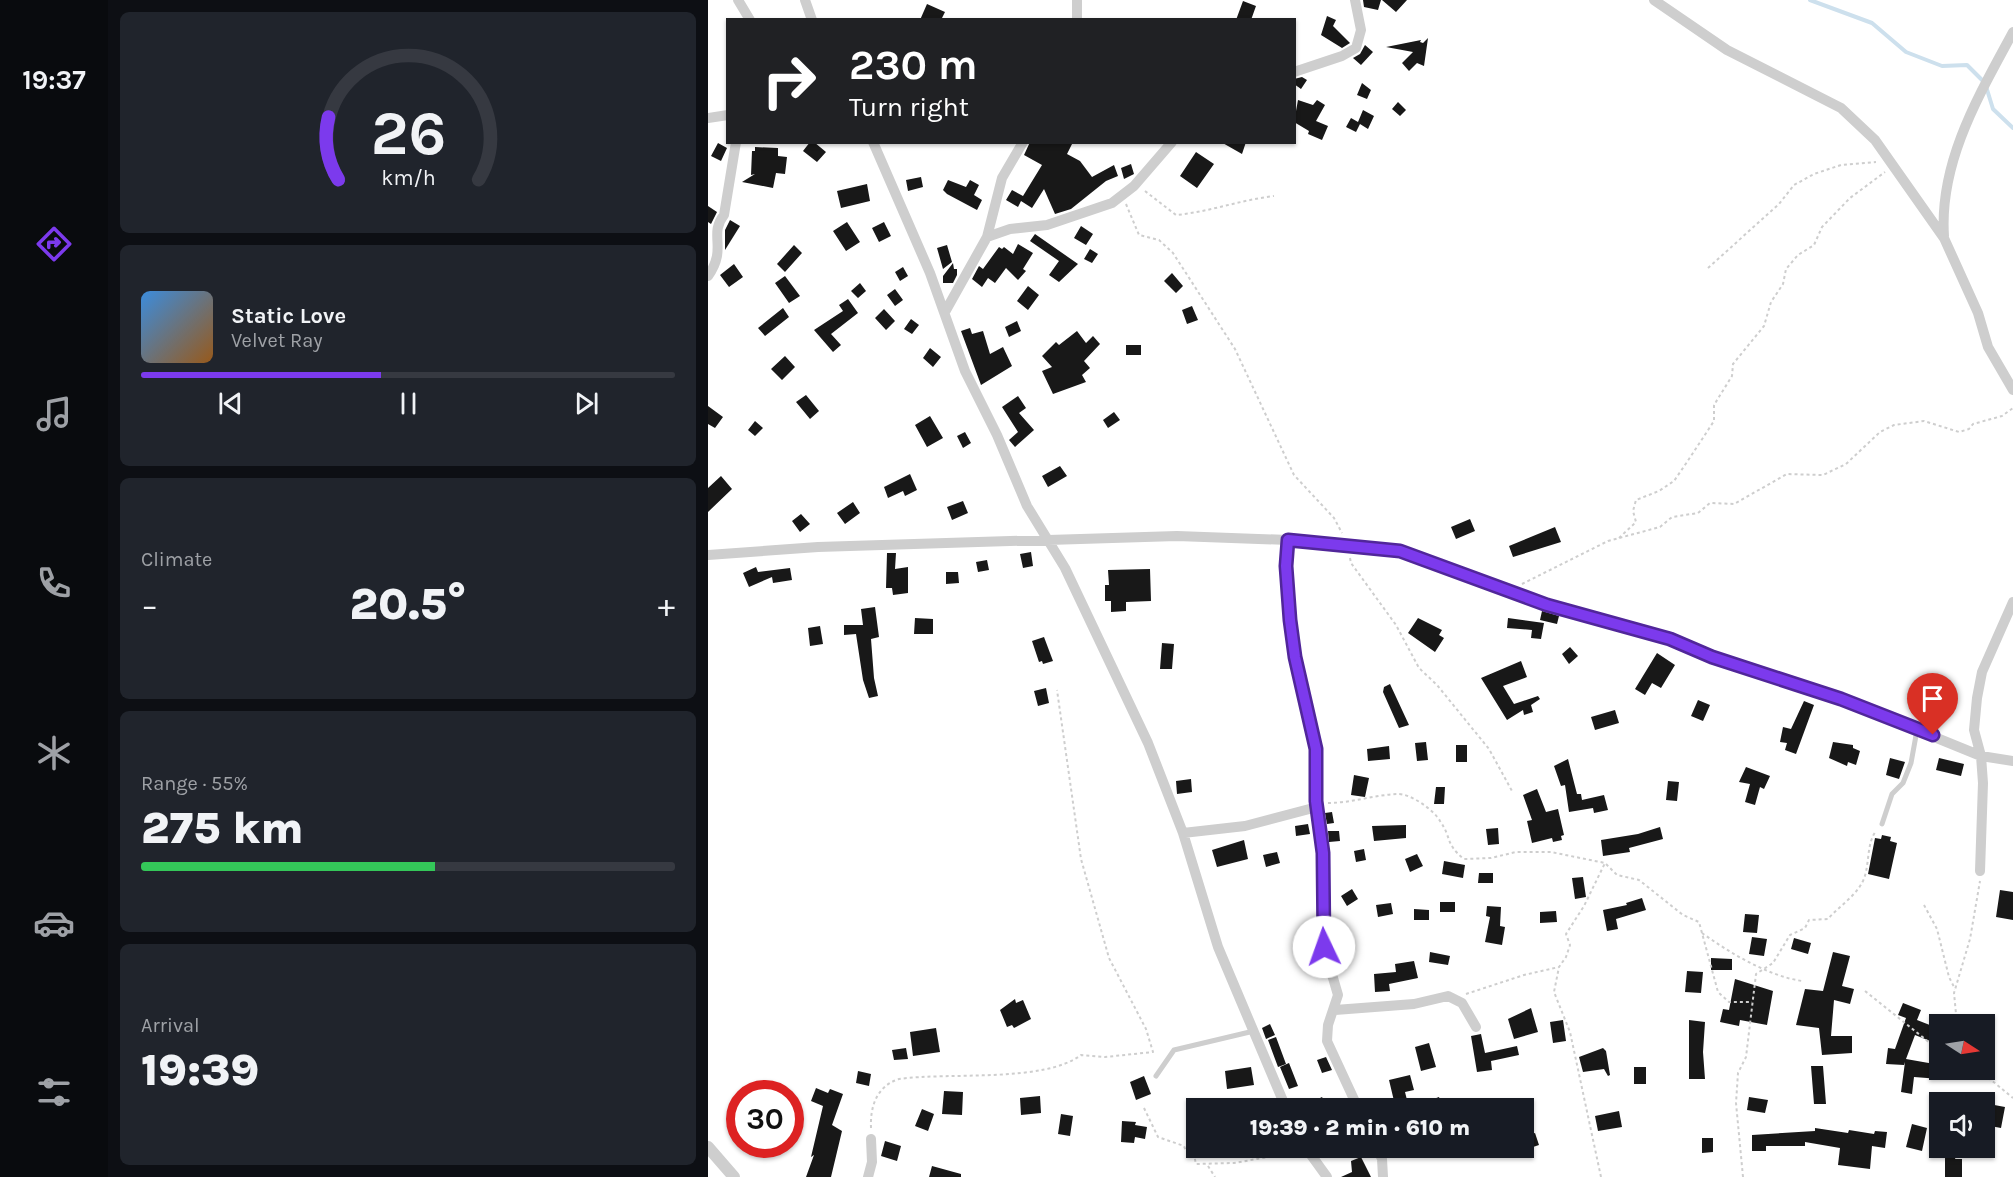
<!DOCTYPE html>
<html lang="en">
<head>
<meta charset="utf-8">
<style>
	:root { --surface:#171b24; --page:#20242c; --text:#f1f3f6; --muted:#9ea1a6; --line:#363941; --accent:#7c3aed }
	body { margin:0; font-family:Karla,sans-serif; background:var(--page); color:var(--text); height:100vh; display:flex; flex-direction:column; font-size:22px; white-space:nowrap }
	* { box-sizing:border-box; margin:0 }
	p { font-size:20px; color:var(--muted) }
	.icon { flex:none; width:33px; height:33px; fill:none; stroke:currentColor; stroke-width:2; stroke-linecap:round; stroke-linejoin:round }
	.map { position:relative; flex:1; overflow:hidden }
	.panel { display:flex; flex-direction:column; gap:12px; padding:12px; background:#0d0f14; width:600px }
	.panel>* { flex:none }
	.hud { position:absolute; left:18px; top:18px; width:570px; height:126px; border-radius:0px; box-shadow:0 2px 4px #0004; background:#202124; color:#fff; overflow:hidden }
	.needle { width:39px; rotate:102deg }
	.tools { position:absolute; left:1221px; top:1014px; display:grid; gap:12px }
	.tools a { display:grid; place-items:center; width:66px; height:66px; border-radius:0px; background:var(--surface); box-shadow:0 2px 4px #0004; font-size:30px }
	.speed { position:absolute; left:18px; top:1080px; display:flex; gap:12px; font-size:30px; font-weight:700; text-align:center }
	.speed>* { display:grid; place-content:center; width:78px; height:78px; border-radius:50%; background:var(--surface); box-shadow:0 2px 4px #0004; line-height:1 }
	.speed .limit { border:9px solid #d22; background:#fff; color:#111 }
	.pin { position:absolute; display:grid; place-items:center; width:51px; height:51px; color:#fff; margin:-62px -26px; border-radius:50% 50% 50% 0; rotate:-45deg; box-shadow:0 0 6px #0007 }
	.pin .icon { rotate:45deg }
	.me { position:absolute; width:66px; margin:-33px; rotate:357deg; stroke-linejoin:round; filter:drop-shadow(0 0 4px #0008) }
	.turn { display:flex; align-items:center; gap:21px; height:126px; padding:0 24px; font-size:27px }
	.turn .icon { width:78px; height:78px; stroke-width:2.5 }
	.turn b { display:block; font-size:42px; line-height:51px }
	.big { font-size:45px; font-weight:800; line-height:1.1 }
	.panel .card { flex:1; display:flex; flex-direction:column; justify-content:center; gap:9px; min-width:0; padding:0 21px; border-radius:9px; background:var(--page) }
	.panel .dial { align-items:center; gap:0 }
	.dial svg { height:156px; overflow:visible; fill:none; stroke:var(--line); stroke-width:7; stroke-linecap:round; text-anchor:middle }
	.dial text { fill:var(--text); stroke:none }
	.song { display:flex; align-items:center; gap:18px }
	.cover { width:72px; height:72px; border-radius:9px; background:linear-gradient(135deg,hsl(210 70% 55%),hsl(30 70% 35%)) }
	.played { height:6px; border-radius:3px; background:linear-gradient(90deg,var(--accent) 45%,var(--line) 45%) }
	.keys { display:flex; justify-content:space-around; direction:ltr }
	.heat { display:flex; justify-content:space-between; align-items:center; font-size:33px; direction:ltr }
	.charge { height:9px; border-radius:4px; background:linear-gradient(90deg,#34c759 55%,var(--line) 0) }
	.trip { position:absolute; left:478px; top:1098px; width:348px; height:60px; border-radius:0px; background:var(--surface); box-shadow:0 2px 4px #0004; font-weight:800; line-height:60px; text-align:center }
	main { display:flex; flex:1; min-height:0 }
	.menu { display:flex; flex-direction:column; width:108px; justify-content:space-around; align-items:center; background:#090b0e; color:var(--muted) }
	.menu .icon { width:42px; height:42px }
	.menu .on { color:var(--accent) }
	.menu b { font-size:27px; color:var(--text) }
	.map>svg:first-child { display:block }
</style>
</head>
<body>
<main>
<nav class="menu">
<b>19:37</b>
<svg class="icon on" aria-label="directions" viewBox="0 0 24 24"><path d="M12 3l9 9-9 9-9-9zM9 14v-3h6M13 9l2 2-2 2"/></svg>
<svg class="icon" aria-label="music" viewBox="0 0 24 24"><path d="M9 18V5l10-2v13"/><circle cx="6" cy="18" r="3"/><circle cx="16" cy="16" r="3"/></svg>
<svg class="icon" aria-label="phone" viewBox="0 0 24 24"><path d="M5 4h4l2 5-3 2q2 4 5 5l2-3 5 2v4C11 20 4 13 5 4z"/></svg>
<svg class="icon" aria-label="climate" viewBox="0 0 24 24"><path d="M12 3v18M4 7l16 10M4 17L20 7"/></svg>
<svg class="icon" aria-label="car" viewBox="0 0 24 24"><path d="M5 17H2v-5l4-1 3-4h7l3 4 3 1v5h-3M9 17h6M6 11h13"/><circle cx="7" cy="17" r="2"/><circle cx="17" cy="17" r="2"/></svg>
<svg class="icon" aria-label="filters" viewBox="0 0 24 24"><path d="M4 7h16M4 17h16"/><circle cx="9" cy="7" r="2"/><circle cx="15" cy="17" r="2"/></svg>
</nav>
<section class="panel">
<div class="card dial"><svg viewBox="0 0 100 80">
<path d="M14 69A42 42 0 1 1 86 69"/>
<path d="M14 69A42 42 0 0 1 9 37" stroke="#7c3aed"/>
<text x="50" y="56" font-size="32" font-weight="700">26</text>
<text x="50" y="72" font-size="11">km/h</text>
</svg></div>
<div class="card">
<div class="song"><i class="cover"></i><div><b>Static Love</b><p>Velvet Ray</p></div></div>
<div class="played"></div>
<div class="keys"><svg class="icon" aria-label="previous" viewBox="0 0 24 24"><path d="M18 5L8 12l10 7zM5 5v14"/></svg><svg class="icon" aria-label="pause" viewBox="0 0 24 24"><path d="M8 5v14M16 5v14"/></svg><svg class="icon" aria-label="next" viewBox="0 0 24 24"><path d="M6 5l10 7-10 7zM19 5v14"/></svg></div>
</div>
<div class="card"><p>Climate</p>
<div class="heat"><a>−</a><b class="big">20.5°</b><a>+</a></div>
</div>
<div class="card"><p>Range · 55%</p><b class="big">275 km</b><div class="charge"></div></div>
<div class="card"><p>Arrival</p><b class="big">19:39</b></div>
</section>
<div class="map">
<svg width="1305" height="1177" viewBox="0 0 1305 1177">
	<rect width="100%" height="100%" fill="#fff"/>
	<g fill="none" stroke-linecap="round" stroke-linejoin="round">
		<!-- stream -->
		<path stroke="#cde0ed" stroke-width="4" d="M1102,0L1164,23L1198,52L1234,66L1259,65L1277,83L1285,109L1305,128"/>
	</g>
	<!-- building -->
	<path fill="#181818" d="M655,0H673L670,10L656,7Z
		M674,0H699L688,12Z
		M535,1L548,6L543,20H528Z
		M219,4L237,12L233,20H212Z
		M619,16L628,20L625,26L642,43L634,48L613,35Z
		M720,38L716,66L709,63L701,71L694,63L705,52L678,47L713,40L712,42L715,43Z
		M657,45L665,52L653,65L645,58L652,54Z
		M594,77L599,80L593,89L586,84V79Z
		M654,83L663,90L659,99L649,95Z
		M590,100L605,105L609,100L617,105L608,121L620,126L614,140L600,134L601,131L586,122Z
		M690,102L698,110L692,116L684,109Z
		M655,110L666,116L660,129L652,124L648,132L638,127L643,118L650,122Z
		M102,142H106L118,152L109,162L95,151Z
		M322,142H365L359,154L372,161L384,177L406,165L410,176L398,181L363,209L347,214L336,189L324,208L313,201L310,207L298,200L304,190L315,196L334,165L316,155Z
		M513,142H538L534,154Z
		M10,143L19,148L13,161L3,156Z
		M47,147L70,148V156L79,157L77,174L68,173L65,188L34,182L47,174L43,175L44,151H47Z
		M488,152L506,164L489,188L472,176Z
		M423,164L426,174L416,179L413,168Z
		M213,177L215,187L200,191L198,180Z
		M240,180L258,187L262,180L271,185L266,195L274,200L269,210L239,194L235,190Z
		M159,184L162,201L133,208L129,191Z
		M0,206L9,212L3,224L0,222Z
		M22,220L32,226L17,250V230Z
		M139,222L152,242L138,251L125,231Z
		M176,222L183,236L171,242L164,228Z
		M373,226L385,234L378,245L366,238Z
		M327,234L370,264L351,282L341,275L351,261L322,241Z
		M310,244L325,253L315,269L318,271L310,280L298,268L287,283L280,278L274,287L264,279L271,266L275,269L291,247L294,249L296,247L305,254Z
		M86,245L94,253L77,272L69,264Z
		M239,245L244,262L235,269L229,248Z
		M382,249L390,254L384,263L376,259Z
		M245,263L246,269H249V275L245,283H235V276Z
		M26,264L35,277L21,287L12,275Z
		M195,267L200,276L192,281L187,272Z
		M464,273L475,286L468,293L456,281Z
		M77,276L92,296L81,303L67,283Z
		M152,283L158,291L150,298L143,291Z
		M320,286L331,295L320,310L309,301Z
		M187,289L195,300L187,306L179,295Z
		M140,299L150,313L123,334L133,345L125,352L106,330L135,311L131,305Z
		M484,306L490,320L479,324L474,310Z
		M75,308L81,317L57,336L50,328Z
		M176,309L187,321L178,330L167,318Z
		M203,319L211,325L204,334L196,329Z
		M309,321L313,331L301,337L297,327Z
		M262,328L264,334L275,331L282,354L295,347L304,366L273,385L253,331Z
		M369,331L378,343L385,336L392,344L376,361L382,368L374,375L378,382L345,394L334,371L344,367L334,356L348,342L351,345Z
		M418,345H433V355H418Z
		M222,348L233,357L225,367L215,358Z
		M77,356L87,367L74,380L63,369Z
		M98,395L111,411L102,419L88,402Z
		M310,396L318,408L311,413L326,430L307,447L301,440L310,432L294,407Z
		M0,406L15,417L7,428L0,424Z
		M406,412L412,420L400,428L395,420Z
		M222,416L235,438L219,447L207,425Z
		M47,421L55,428L47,436L40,430Z
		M257,432L263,443L255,448L249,436Z
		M352,466L359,476L340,487L334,476Z
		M202,474L209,490L197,496L195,491L180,498L176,487Z
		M13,476L24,489L0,512V488Z
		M255,501L260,513L244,520L239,507Z
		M145,502L152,513L137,524L129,513Z
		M93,514L102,524L92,532L84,521Z
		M762,519L767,531L748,539L743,527Z
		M847,527L853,542L805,557L801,546Z
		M323,552L325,566L315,568L312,554Z
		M179,553H188L187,569L200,567V593L185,595L184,588H178Z
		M279,560L281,570L270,572L268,562Z
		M48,567L50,572L82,568L84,580L65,583L64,577L41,587L35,573Z
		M442,569L443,601L418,602V611L403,612V601H397V585H401L400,570Z
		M238,572H250L251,583L238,584Z
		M167,607L171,637L163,639L166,678L170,696L161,698L155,680L148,634L136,635V625H155L153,609Z
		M834,611L851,616L849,624L832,620Z
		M207,618L225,619V634H206Z
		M710,618L734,630L731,635L736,638L727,652L700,633Z
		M800,618L836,623L833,639L823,638L824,630L799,628Z
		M112,626L115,644L102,646L100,628Z
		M336,637L345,661L335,664L334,661L331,662L324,641Z
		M454,643L466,644L464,669H452Z
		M862,647L870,656L861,664L854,654Z
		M949,653L967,665L953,688L944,683L937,695L927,689Z
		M813,661L819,677L795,686L806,704L830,696L832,699L823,705L825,712L816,715L815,710L799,720L773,678Z
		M682,684L701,725L691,728L675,692L676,687Z
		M338,688L341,703L330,706L326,691Z
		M990,700L1002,705L995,721L983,716Z
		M1096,701L1106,705L1088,754L1077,750L1079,743L1072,742L1075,727L1083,729Z
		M907,710L911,723L887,730L883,717Z
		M718,742L720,760L709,761L707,743Z
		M1125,742L1145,745V748L1152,751L1148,765L1140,762L1139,766L1121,758Z
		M748,745H759V762H748Z
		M681,746L682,759L660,761L659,749Z
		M1182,758L1197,762L1191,779L1178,775Z
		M1231,758L1256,764L1253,776L1228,770Z
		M860,759L869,794H873L874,800L896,795L900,810L886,813L885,808L861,812L857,785L853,786L846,766Z
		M1038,767L1062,776L1056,789L1052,787L1047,805L1037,802L1042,784L1031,782Z
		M646,775L661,778L657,797L643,795Z
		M483,779L484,792L469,794L468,781Z
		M960,781L971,782L969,801L958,800Z
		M728,787H737L736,804H726Z
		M829,789L838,812L850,809L856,835L853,836L854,840L845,842L844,838L824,843L819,821L824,820L815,795Z
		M624,812L626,823L619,824L617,813Z
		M600,824L602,834L588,836L587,826Z
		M698,825V838L666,841L664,826Z
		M952,827L955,839L921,848L922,852L895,856L893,840L930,834Z
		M790,828L791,844L780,845L778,829Z
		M620,831H631L632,841L621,842Z
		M1174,835L1183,837L1182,841L1189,843L1181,879L1160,874L1167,838L1173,839Z
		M536,840L540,859L509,867L504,850Z
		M656,849L658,860L648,862L646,851Z
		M569,852L572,863L558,867L555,855Z
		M709,854L715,866L702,872L697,859Z
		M736,861L757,865L755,878L734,874Z
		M771,873H785V883H770Z
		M875,877L878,897L867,899L864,878Z
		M644,889L650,899L639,906L633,896Z
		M1292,890L1305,892V920L1288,917Z
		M934,898L938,910L908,919L910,929L899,931L895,910L919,905L918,903Z
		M732,902H747V912H732Z
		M683,903L685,914L670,917L668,905Z
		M779,906L793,907L792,926L797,927L794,945L777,942L782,917L778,916Z
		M706,909L721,910V920H706Z
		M848,911L849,922L832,923V912Z
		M1037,914L1051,915L1049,933L1035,932Z
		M1044,937L1059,939L1056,956L1041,954Z
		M1086,938L1103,943L1100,954L1083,949Z
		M722,952L742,956L740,965L721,962Z
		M1125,952L1142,956L1134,986L1146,989L1142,1004L1126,1000L1123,1036H1144V1053L1114,1055L1111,1028L1088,1025L1097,989L1115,991Z
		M1003,958L1024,959V970H1003Z
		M706,961L710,978L681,984L682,991L667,992L666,974L688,972L687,964Z
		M979,971L995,972L993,993L977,992Z
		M1027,979L1065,991L1059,1025L1032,1020L1031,1026L1012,1022L1015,1009L1021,1010Z
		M307,999L308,1003L315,1000L323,1019L306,1028L304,1025L299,1027L292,1010Z
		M1195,1003L1213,1010L1209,1020L1232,1029V1045L1207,1035L1198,1059L1232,1065V1070H1246L1245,1080L1206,1077L1204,1094L1193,1092L1197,1062L1196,1065L1178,1064L1180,1048L1187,1049L1198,1018L1190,1015Z
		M823,1008L830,1032L806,1039L800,1019Z
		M855,1020L858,1041L845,1043L842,1022Z
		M981,1020L997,1022L995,1052L997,1079H981Z
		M562,1024L567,1035L558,1039L554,1028Z
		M228,1028L232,1052L205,1056L202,1032Z
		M773,1034L777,1053L809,1046L811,1055L783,1061L784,1070L769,1072L763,1036Z
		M568,1037L578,1064L570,1067L560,1040Z
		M721,1043L728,1067L713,1071L707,1047Z
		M198,1048L200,1059L186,1060L184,1050Z
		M895,1048L898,1051L902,1075L900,1076L896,1069L875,1072L871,1057Z
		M618,1057L624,1070L614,1073L609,1060Z
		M581,1063L590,1086L581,1089L572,1067Z
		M1103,1066H1115L1118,1104H1106Z
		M543,1067L546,1085L519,1089L517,1071Z
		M926,1067H938V1084H926Z
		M150,1071L163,1074L161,1086L148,1083Z
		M702,1075L706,1090L697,1092L701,1108H669L668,1105L686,1101L681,1080Z
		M436,1076L443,1094L428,1100L422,1082Z
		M108,1088L120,1093L122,1089L135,1094L124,1125L134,1131L123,1177H98L106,1155L103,1157L115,1106L103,1101Z
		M236,1091L255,1092L254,1115L234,1114Z
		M332,1096L333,1113L313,1115L312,1098Z
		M614,1097L620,1108H592Z
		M731,1097L735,1108H723L720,1101Z
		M1041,1097L1060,1100L1057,1113L1039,1110Z
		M1281,1104L1297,1107L1293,1128L1277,1125Z
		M214,1109L226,1114L220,1131L207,1126Z
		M911,1111L914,1127L890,1131L887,1116Z
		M353,1114L365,1116L362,1136L350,1134Z
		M414,1121L428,1122L427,1125L439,1127L437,1139L427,1137L426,1143L413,1142Z
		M1204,1124L1219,1128L1214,1151L1198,1147Z
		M1107,1128L1140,1133L1141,1130L1166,1134L1167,1131L1179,1132L1177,1148L1164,1146L1162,1169L1130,1165L1132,1148L1097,1142V1146H1058V1151H1044V1135L1107,1131Z
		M827,1133L831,1145L816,1150V1136Z
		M994,1138H1005V1152L994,1153Z
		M177,1141L193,1146L189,1161L173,1156Z
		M1237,1148H1251L1247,1159H1254V1177H1237Z
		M653,1157L663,1177H633L644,1172L643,1161Z
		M224,1166L253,1174V1177H221Z"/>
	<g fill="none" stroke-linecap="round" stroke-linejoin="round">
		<!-- path -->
		<path stroke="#cecece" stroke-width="2" stroke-dasharray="3 3" stroke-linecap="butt" d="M437,191L468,215C501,212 532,200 566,196
			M418,204L431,235L451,240L465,253L527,349L586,475L626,518L634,533
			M1000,268L1071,204L1086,185L1106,174L1133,165L1168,162
			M911,538L928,522L925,511L928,500L951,491L966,481L979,462L1006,421V405L1024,376L1025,364L1056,326L1063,302L1075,284L1078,269L1090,255L1106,245L1114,227L1142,198L1177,172
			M642,558L643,563L688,625L711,668L729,685L781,749L804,791
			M814,584L900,541L952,527L964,517L990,513L1002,503L1026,504L1079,474L1115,475L1138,464L1172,432L1186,425L1216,421L1251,432L1261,429L1265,424L1294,416L1305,408
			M620,803C643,803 666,795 689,794C702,793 726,810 732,821C744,838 737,844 756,859L783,858L808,852H843L897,863L909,875L931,880L975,915L991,922L1010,992L1021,1002H1044
			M1216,905L1229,929L1241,977L1247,989
			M994,933C1022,953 1060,976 1094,981
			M1157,991L1232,1051
			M758,994L816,975L851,967
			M1249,1024L1246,993L1262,939L1272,881
			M1260,1070L1274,1075
			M1271,1070L1305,1098
			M436,1108L450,1137L476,1146L478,1151L486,1155L488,1164L526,1163L589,1152
			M163,1128C162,1106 169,1086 191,1079C241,1072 336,1083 373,1055L397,1057L445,1052L438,1029L401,958L373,859L349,690
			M500,1166L507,1177
			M893,1177L862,1032L846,992L851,967L858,957L862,945L858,934L876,906L897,863
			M1035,1177L1028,1103L1030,1073L1038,1057L1048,974L1065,963L1082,935L1097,928L1101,920L1120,919C1131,906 1147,897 1155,881C1162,866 1158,844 1168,831"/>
		<!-- service -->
		<path stroke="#cecece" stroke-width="5" d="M1174,824L1184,794L1195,783L1203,763L1209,730
			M448,1076L466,1050L546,1031"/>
		<!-- minor -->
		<path stroke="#cecece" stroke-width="10" d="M30,0L42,20
			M97,0L104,20
			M369,0V20
			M946,0L1019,50L1133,108L1167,140L1236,238L1270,313L1280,347L1305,390
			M586,72L634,56L648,48L653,30L647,0
			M0,118L20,115
			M165,142L222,273L257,371L289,435L319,506L357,568L440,743L475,833L510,947L578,1108
			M1236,236C1231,162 1271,95 1305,32
			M279,237L302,229L339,225L404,203L426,186L464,142
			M0,276C20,248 0,235 16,215L28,142
			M237,312L279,237L294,178L315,142
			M580,540L578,566L582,620L587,657L608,749V801L615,853L616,947L630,995L620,1025L619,1041L650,1108
			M0,555L110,547L469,536L580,540L692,551L839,605L947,634L1004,657L1133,699L1273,756L1305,761
			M475,833L537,826L609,807
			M1272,871L1275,783L1273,756L1266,730L1269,698L1274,672L1305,602
			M627,1010L706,1004L740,996L754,1003L768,1027
			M598,1148L619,1177
			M669,1148L674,1159L675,1177
			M160,1177L164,1162L163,1139"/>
		<!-- tertiary -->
		<path stroke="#cecece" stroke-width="12" d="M0,1147L26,1177"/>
	</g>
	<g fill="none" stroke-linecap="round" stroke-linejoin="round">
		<!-- route casing -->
		<g stroke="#51269a" stroke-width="15">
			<path id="route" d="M616,947L615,853L608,801V749L587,657L582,620L578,566L580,540L692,551L839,605L962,639L1004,657L1133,699L1225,735"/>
		</g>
		<!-- route -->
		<use href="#route" stroke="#7c3aed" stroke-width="10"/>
	</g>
</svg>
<div class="tools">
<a><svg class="needle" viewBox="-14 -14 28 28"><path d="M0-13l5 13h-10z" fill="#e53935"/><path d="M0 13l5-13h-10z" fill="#9ea1a6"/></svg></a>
<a><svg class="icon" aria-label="sound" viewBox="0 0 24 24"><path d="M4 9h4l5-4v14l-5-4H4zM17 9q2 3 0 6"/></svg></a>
</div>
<div class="speed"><div class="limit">30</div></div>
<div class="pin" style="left:1225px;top:735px;background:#d93025"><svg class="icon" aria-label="arrive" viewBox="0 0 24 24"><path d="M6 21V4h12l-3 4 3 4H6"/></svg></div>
<svg class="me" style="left:616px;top:947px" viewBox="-20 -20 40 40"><circle r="19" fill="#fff"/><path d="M0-13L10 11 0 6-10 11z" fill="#7c3aed"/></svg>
<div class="trip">19:39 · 2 min · 610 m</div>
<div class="hud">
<div class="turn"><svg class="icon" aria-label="right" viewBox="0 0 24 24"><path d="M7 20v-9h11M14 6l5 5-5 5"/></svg><div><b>230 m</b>Turn right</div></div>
</div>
</div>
</main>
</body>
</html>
